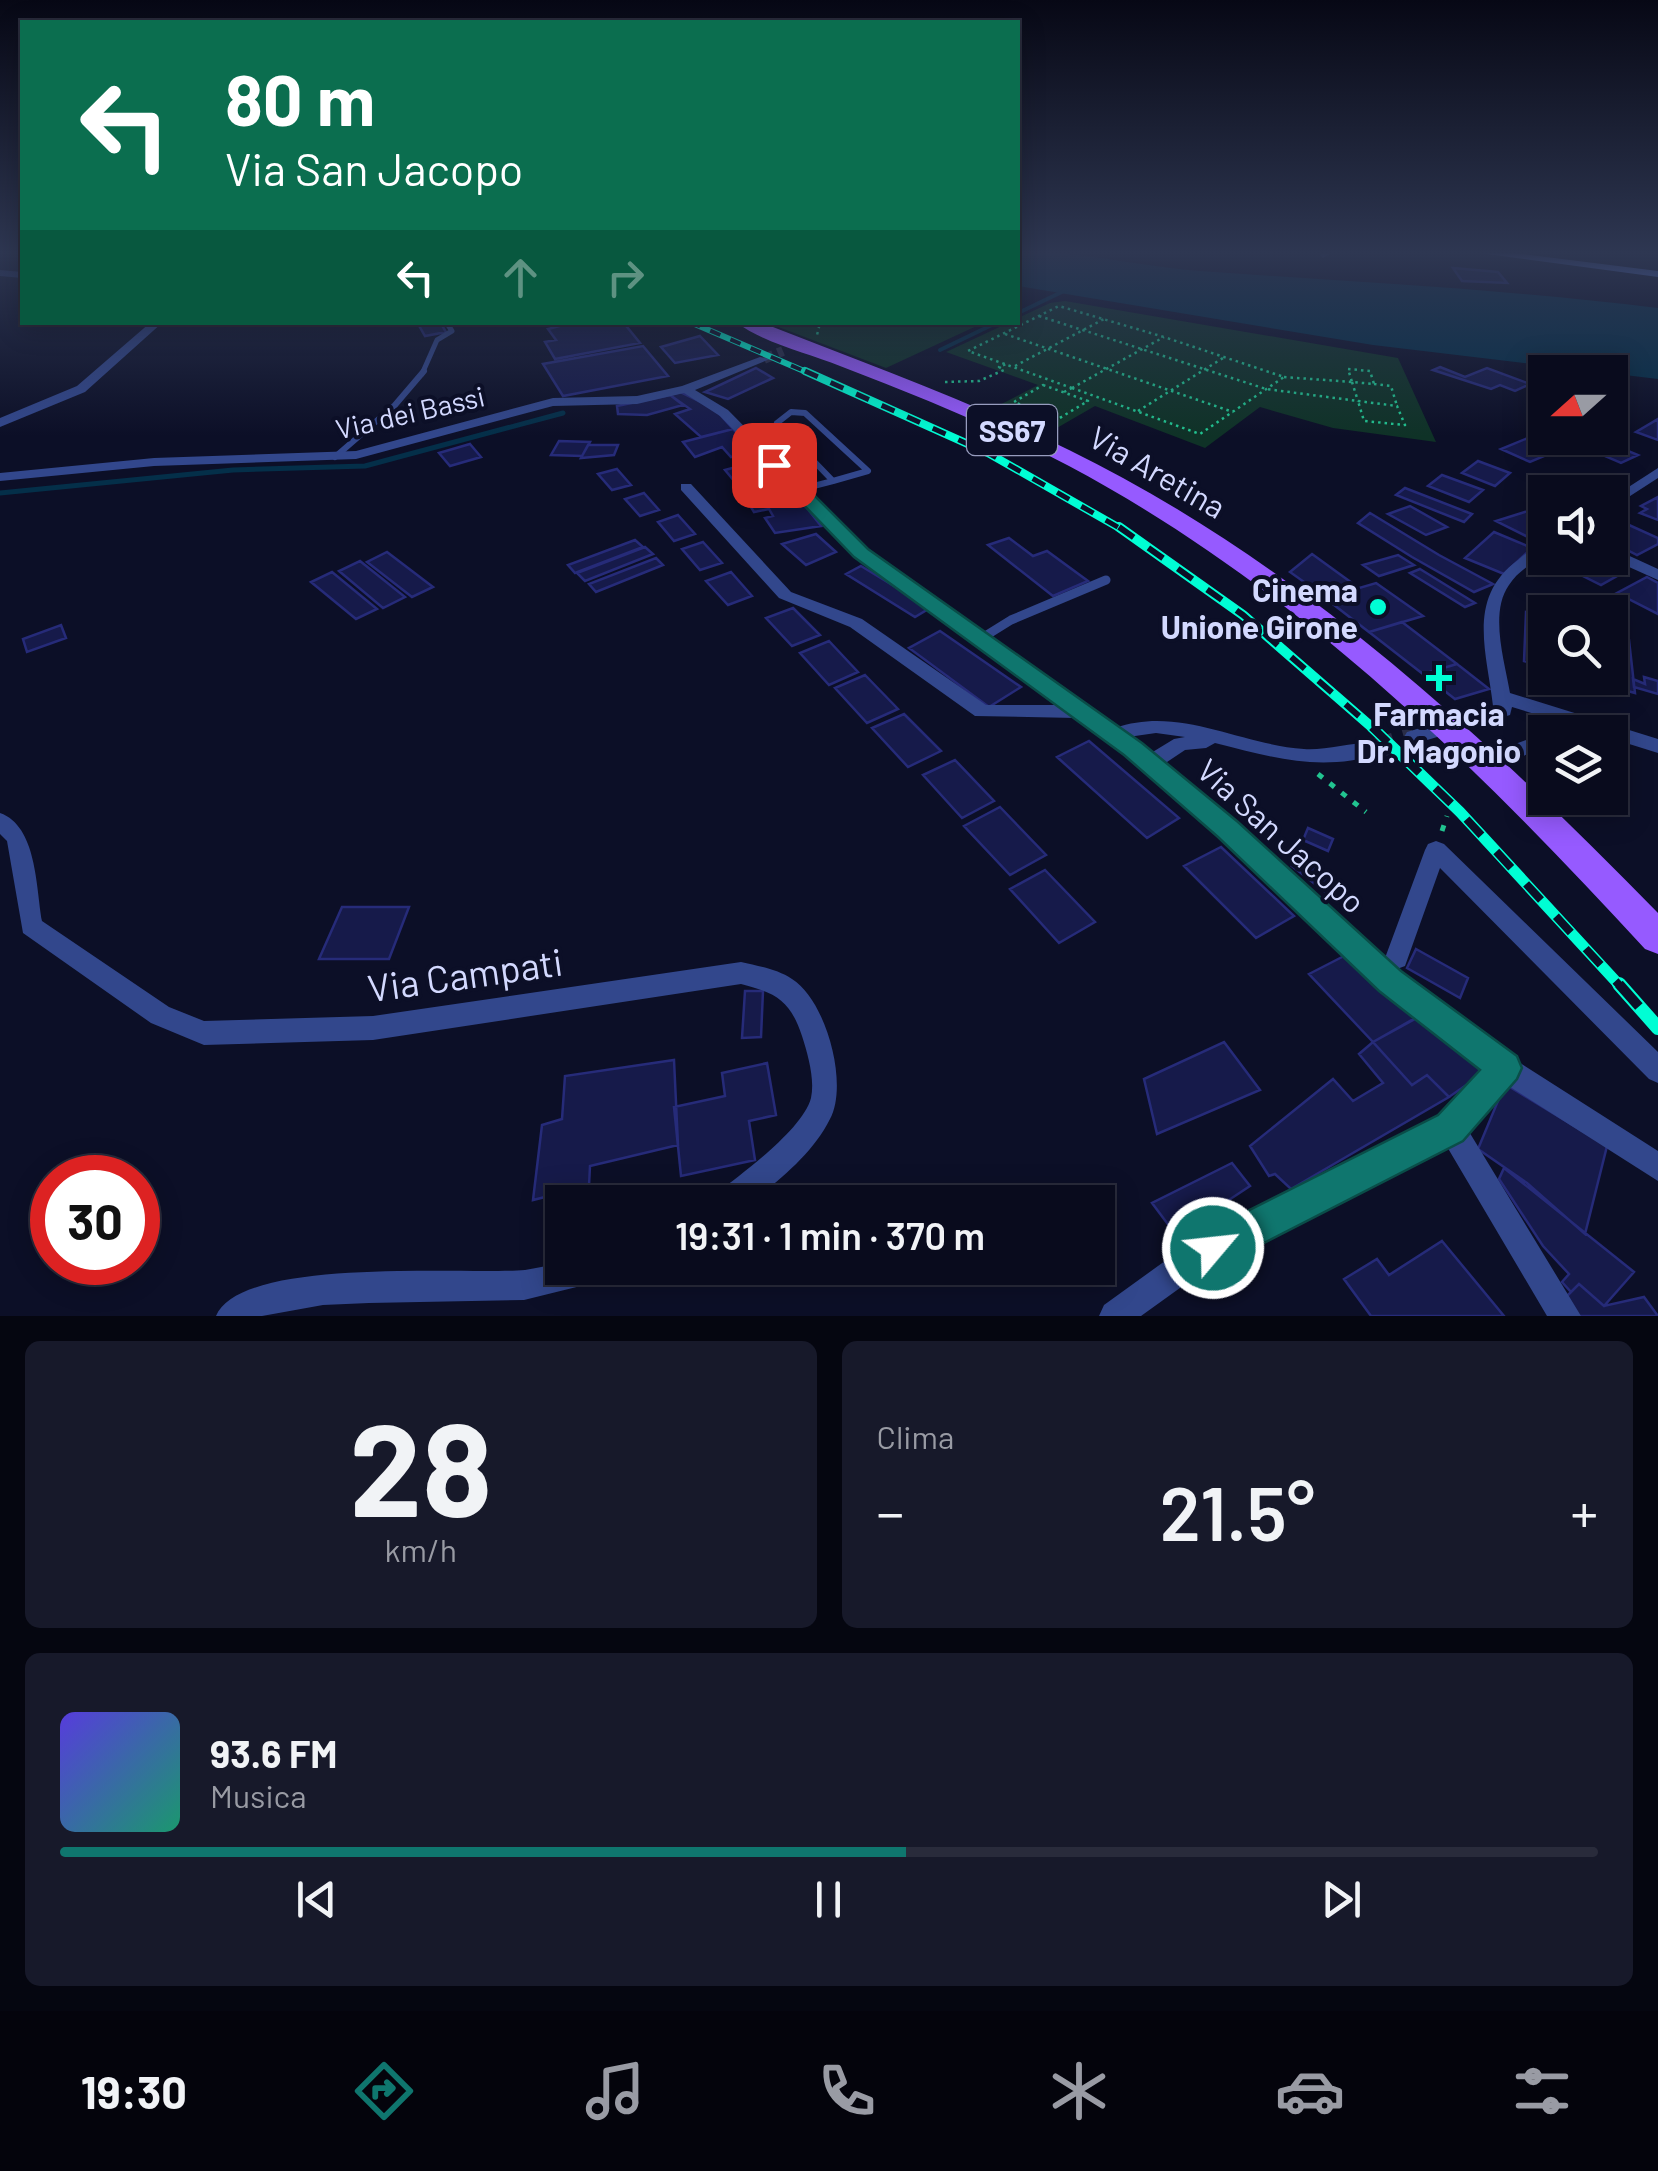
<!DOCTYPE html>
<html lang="it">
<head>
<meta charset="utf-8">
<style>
	:root { --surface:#090b1d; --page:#17192a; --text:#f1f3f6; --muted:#999ba4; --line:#292b3b; --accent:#0f766e }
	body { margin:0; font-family:Barlow,sans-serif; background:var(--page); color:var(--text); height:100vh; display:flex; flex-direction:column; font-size:38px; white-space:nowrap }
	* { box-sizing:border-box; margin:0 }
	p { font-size:32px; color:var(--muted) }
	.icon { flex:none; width:55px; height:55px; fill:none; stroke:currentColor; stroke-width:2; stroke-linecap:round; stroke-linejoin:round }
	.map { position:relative; height:1316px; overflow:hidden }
	.side { display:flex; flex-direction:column; gap:25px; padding:25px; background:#050610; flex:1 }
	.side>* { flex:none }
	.hud { position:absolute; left:20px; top:20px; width:1000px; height:305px; border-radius:0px; box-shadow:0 5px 25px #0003,0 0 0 2px var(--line); background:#0b6e4f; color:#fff; overflow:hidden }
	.needle { width:65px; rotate:249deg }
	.controls { position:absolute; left:1528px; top:355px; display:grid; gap:20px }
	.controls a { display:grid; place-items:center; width:100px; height:100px; border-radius:0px; background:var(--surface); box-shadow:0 5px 25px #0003,0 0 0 2px var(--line); font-size:50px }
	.speed { position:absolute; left:30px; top:1155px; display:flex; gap:20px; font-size:50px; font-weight:700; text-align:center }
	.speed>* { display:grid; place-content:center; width:130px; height:130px; border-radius:50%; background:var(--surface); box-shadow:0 5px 25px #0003,0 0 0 2px var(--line); line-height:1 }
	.speed .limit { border:15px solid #d22; background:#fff; color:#111 }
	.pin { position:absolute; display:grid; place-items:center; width:85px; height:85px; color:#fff; margin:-42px; border-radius:20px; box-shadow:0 5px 15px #0006 }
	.me { position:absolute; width:110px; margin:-55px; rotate:62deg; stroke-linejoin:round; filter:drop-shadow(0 0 8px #0008) }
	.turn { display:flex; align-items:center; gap:35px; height:210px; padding:0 40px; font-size:45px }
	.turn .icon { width:130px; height:130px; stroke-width:2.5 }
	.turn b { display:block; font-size:70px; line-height:85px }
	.lanes { display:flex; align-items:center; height:95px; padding:0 40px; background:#0003; justify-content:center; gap:50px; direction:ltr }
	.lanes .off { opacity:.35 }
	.big { font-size:75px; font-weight:600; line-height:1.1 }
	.side .card { flex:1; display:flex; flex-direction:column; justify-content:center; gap:15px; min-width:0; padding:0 35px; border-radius:15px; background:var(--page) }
	.side .dial { align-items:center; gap:0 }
	.dial b { font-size:130px; line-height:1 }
	.song { display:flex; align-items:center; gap:30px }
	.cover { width:120px; height:120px; border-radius:15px; background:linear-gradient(135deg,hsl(250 70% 55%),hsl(160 70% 35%)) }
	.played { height:10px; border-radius:5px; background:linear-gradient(90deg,var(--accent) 55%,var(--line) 55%) }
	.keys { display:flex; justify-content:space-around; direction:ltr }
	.heat { display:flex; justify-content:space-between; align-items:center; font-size:55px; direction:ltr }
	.side .tiles { flex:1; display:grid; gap:25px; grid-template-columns:1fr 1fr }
	.card:last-child { grid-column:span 2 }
	.trip { position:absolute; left:545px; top:1185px; width:570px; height:100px; border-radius:0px; background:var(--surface); box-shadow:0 5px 25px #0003,0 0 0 2px var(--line); font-weight:600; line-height:100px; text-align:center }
	.menu { display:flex; height:160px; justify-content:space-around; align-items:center; background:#04040c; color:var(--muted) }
	.menu .icon { width:70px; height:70px }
	.menu .active { color:var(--accent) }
	.menu b { font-size:45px; color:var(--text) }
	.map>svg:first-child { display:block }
</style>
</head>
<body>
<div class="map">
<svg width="1658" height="1316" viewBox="0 0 1658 1316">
	<rect width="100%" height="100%" fill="#0c0f27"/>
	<!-- green -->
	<path fill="#0f3227" d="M1065,301L1398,358L1436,442L1333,428L1260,407L1205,448L1095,406L1043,436L988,411L1038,385L946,352L1008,323L1018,322V318L1050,303Z
		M768,323H983L886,368Z"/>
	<!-- water -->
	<path fill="#042f49" d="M1018,251C1079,251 1138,266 1200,271C1353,282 1506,289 1658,308V379L1373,345L1018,286Z"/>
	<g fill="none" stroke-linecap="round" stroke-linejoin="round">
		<!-- stream-far1 -->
		<path stroke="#042f49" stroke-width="4" d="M1018,313L1066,290
			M940,350L998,322"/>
		<!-- stream -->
		<path stroke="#042f49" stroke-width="5" d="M0,493L233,470L365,466L563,413"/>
	</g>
	<!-- building -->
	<path fill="#161a4a" stroke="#262b79" stroke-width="2.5" d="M1453,268L1498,272L1507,283L1462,281Z
		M417,322H440L446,332L425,336Z
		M575,322H623L640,343L555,359L545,342L556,340L548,329Z
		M700,336L718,355L675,363L661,347Z
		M643,346L668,376L563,396L543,364Z
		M1440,367L1465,377L1487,368L1530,384L1515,391L1500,385L1491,389L1433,370Z
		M756,368L773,378L728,399L705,392Z
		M680,392L715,409L733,429L701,437L675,414L690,409L670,395Z
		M670,395L683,405L647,415L618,414L617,406Z
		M1658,419V440L1636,432Z
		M733,429L755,451L731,457L722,447L695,457L683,442Z
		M1545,431V438H1597L1638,455L1621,463L1575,443L1530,462L1501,449Z
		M559,441L590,442L582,456L551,455Z
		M470,444L481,457L450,466L439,453Z
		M588,445H618L614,455L581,458Z
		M1478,461L1510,473L1495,486L1462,473Z
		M751,463L772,488L745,494L725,470Z
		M617,469L631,485L612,490L598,474Z
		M1442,475L1483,490L1469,502L1428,486Z
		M1405,488L1472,514L1464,522L1396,495Z
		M644,493L659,510L640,516L625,499Z
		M796,494L821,526L775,533L765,518L773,516L769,509L754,512L749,504Z
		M1658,497V520L1640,513L1647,509L1641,506Z
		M1410,506L1447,527L1426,535L1388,514Z
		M1541,507L1545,509V535L1534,540L1496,521Z
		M1370,513L1439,555L1493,584L1474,592L1412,557L1358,523Z
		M678,515L695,534L674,541L658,522Z
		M1629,525L1658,538V544L1637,555L1610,541V534Z
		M1494,532L1532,548L1504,574L1465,558Z
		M816,534L836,552L806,565L782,544Z
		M1009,538L1033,556L1047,551L1088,581L1053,596L988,545Z
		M635,540L643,547L575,573L568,565Z
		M703,542L722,563L700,570L682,549Z
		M645,547L653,554L585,581L577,573Z
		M387,552L433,587L412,597L367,562Z
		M1312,554L1352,583L1318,592L1290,572Z
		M1398,555L1414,565L1379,576L1363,565Z
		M656,558L663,565L596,592L589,584Z
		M1571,558H1595L1624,572L1601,585L1559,564Z
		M360,561L405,597L383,608L339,571Z
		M861,566L930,608L915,617L846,574Z
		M1420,569L1475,603L1465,607L1410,573Z
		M332,572L377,609L356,619L311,582Z
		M731,572L752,596L728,605L706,581Z
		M1647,577L1658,583V614L1617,593Z
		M1376,583L1423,616L1369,632L1325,598Z
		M793,608L820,635L792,646L766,618Z
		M1526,612L1545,617V668L1524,661Z
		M1402,622L1457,664L1423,674L1369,632Z
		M61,625L66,638L27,652L23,639Z
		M940,631L1021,687L989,707L909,648Z
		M1610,635L1629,640L1635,693L1580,678H1610Z
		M829,641L858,672L829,685L800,653Z
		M1457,664L1489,689L1455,699L1423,674Z
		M865,675L898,709L867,723L835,688Z
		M1644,677L1658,681V694L1634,687L1633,679L1645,684Z
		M904,714L941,751L908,767L872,728Z
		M1089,741L1179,818L1147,838L1057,757Z
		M955,760L994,801L962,818L923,775Z
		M1000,807L1046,855L1010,875L964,826Z
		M1308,828L1333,839L1328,851L1303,840Z
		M1221,847L1294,916L1256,938L1184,866Z
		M1304,858L1340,886L1329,895L1292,866Z
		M1045,870L1095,922L1059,943L1010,889Z
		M342,907H409L389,959H319Z
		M1416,949L1468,978L1460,998L1407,968Z
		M1350,953L1415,1019L1373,1042L1309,974Z
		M745,991H763L761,1037L742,1038Z
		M1424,1013L1485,1072L1449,1097L1427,1075L1412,1085L1373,1042Z
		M1224,1042L1260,1090L1157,1134L1144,1079Z
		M1373,1042L1412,1085L1427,1075L1449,1097L1291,1189L1275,1174L1269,1176L1250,1146L1333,1079L1353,1101L1383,1083L1359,1054Z
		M674,1060L678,1145L590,1166L589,1186L533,1200L542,1125L562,1119L565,1076Z
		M767,1063L776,1115L749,1121L755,1160L681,1176L674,1107L725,1096L722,1073Z
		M1505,1084L1607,1146L1585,1234L1527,1183L1478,1149Z
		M1232,1163L1250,1186L1176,1235L1152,1203Z
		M1504,1168L1634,1272L1604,1306L1579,1284L1571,1292L1562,1282L1569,1274L1543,1246L1499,1179Z
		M1442,1241L1504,1316H1371L1344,1279L1377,1259L1389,1275Z
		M1579,1284L1604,1306L1644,1297L1658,1316H1575L1564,1299Z"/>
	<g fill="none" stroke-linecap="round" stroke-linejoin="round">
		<!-- minor-tunnel-far1 -->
		<path stroke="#2a2d47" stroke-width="10" stroke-dasharray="10 5" stroke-linecap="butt" d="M764,359L783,351"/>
		<!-- minor-tunnel -->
		<path stroke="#2a2d47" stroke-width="21" stroke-dasharray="21 11" stroke-linecap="butt" d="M1374,749L1414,737"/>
		<!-- path-far1 -->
		<path stroke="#21c490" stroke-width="2.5" stroke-dasharray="2.5 4" stroke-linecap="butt" d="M1039,316L1266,389L1358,401
			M813,322L819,327L817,335
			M1005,334L1233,412
			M1015,366L1104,319
			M1348,369L1370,371L1374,384L1352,382Z
			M1284,377L1352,382
			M945,382L979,381L1004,370L999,367L1006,364
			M1352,382L1358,401
			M1374,384L1391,386L1397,406
			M1043,385L1088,401L1058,419L1014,402Z
			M1072,388L1200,434L1284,377L1164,337
			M1072,388L968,351L1059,306L1164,337
			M1072,388L1164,337
			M1064,392L1072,388
			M1358,401L1397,406L1405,425L1364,421Z
			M1138,411L1223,358"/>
		<!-- path -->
		<path stroke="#21c490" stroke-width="5" stroke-dasharray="6 9" stroke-linecap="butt" d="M1318,774L1366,812
			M1442,831L1447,816"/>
		<!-- service-far2 -->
		<path stroke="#32478c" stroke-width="5" d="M1323,255L1330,251
			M422,374L437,340L452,331L446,322"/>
		<!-- service-far1 -->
		<path stroke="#32478c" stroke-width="6" d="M791,412L805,413L868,471L833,481L777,423Z
			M335,457L395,405L424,371
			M798,490L833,481"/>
		<!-- service -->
		<path stroke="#32478c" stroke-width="9" d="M982,638L1011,620L1106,580"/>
		<!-- minor -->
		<path fill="#32478c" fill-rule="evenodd" d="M0,270L22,272V278L0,276Z
			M151,322H163L85,392L0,427V418L77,386Z
			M760,357L770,359L695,390L728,410L866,550L1084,705L1091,707L1115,728C1179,705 1241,745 1304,749C1327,751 1363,739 1381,744L1384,749L1381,754C1319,772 1275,758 1215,743L1206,748L1185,750L1164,764L1388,963L1385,958L1425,850L1428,844L1436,841L1444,844L1658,1052V1083L1649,1079L1440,868L1405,966L1397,969L1391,966L1514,1059L1658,1151V1181L1507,1085L1468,1130L1581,1316H1547L1446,1145L1250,1243L1198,1275L1141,1316H1099L1104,1305L1176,1253L1230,1223L1441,1118L1486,1070L1381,989L1143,768L1076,718L975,716L850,627L779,598L681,490V484H691L791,592L862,619L986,705H1058L856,556L720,416L684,393L637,404L553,406L356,459L154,466L0,481V473L154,458L356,451L553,398L637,396L682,386ZM1156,733L1185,737L1174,739L1151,753L1128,737Z
			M1658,468V478L1610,509V499Z
			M1545,543V555C1532,563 1517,572 1509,585C1489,613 1505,663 1510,693L1658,739V753L1610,738V732H1593L1512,707L1510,715L1414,744L1407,742L1404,737L1407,732L1493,706C1487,652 1466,598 1518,560C1526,553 1535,547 1545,543Z
			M1610,547L1658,569V580L1609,558Z
			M1545,733V748L1487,769L1480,767L1477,762L1480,757Z
			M0,813C37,826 36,887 42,921L169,1007L204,1021L373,1016L741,962C758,966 777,969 792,979C826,1000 849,1084 830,1119C813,1153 781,1179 751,1202H714L718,1192C743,1173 803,1129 811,1098C815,1079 808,1055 802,1036C790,1000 776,993 741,984L373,1040L204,1045L151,1023L23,933L7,841L0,834Z
			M562,1262V1268H613L609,1279L524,1300L369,1303L323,1305L262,1316H216C241,1256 465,1275 525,1270C538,1268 550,1265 562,1262Z"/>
		<!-- secondary -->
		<path fill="#6a8eff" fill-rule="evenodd" d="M1465,251H1498L1658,271V277Z"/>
		<!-- primary -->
		<path fill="#965aff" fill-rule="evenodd" d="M736,322H760C883,370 1008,415 1123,478C1327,589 1497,749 1658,913V954L1645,949C1474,763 1294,586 1069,466C995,427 918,396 840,366C808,353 763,343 736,322Z"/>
		<!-- rail-far4 casing -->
		<g stroke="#00fed4" stroke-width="6">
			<path id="rail-far4" d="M690,322L811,374"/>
		</g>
		<!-- rail-far3 casing -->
		<g stroke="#00fed4" stroke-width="8">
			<path id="rail-far3" d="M805,371L988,453L1123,530"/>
		</g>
		<!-- rail-far2 casing -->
		<g stroke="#00fed4" stroke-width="10">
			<path id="rail-far2" d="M1119,527L1243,615L1375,730"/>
		</g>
		<!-- rail-far1 casing -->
		<g stroke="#00fed4" stroke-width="11">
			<path id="rail-far1" d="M1372,727L1460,812L1621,987"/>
		</g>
		<!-- rail casing -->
		<g stroke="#00fed4" stroke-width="14">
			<path id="rail" d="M1619,984L1658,1028"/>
		</g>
		<!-- rail-far4 -->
		<use href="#rail-far4" stroke="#0c0f27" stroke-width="4" stroke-dasharray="11" stroke-linecap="butt"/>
		<!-- rail-far3 -->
		<use href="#rail-far3" stroke="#0c0f27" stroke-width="5" stroke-dasharray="14" stroke-linecap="butt"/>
		<!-- rail-far2 -->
		<use href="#rail-far2" stroke="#0c0f27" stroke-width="6" stroke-dasharray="18" stroke-linecap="butt"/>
		<!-- rail-far1 -->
		<use href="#rail-far1" stroke="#0c0f27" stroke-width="8" stroke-dasharray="22" stroke-linecap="butt"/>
		<!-- rail -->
		<use href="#rail" stroke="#0c0f27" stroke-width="10" stroke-dasharray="30" stroke-linecap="butt"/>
	</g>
	<!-- sky -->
	<linearGradient id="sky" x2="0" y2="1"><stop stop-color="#070815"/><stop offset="0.58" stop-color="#2e3752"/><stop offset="1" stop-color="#2e3752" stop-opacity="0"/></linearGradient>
	<rect width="1658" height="436" fill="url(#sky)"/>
	<!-- route -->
	<path fill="#0f766e" stroke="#0a4d48" stroke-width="2.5" d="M768,461H780L868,549L1142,743L1238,822L1401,971L1517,1056L1522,1068L1517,1079L1463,1141L1227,1262L1213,1268L1200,1262L1194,1248L1200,1235L1438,1115L1480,1070L1379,991L1218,837L1124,755L854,557L768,468Z"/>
	<!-- markers -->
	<g fill="#00fed4" stroke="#0c0f27" stroke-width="4">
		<circle cx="1378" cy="607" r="10"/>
		<path d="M1434 663h10v10h10v10h-10v10h-10v-10h-10v-10h10z"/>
	</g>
	<g text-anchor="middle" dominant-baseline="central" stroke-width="8" stroke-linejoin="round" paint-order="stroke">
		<!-- far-street labels -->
		<g font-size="28" fill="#d3d9ff" stroke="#0c0f27">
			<text transform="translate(410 412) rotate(-13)">Via dei Bassi</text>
		</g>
		<!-- shield labels -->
		<rect fill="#0c0f27" stroke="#979cbe" stroke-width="2.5" x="967" y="405" width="90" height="50" rx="8"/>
		<g font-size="30" font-weight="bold" fill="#d3d9ff">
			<text x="1012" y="430">SS67</text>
		</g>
		<!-- street labels -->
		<g font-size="32" fill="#d3d9ff" stroke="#0c0f27">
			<text transform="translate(1158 471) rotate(30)">Via Aretina</text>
			<text transform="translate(1282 835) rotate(42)">Via San Jacopo</text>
		</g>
		<!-- poi labels -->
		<g font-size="32" font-weight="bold" fill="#d3d9ff" stroke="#0c0f27" text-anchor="end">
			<text x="1358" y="589">Cinema<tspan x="1358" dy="37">Unione Girone</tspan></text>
			<text x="1439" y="713" text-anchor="middle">Farmacia<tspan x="1439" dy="37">Dr. Magonio</tspan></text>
		</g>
		<!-- near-street labels -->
		<g font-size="38" fill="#d3d9ff" stroke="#0c0f27">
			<text transform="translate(465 974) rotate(-8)">Via Campati</text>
		</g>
	</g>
</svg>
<div class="controls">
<a><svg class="needle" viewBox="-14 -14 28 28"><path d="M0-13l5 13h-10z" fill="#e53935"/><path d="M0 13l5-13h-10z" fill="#999ba4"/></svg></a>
<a><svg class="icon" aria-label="sound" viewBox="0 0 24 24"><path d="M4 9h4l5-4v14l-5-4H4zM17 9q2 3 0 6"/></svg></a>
<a><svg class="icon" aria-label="search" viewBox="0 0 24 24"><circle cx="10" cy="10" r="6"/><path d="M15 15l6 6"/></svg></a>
<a><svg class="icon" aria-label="layers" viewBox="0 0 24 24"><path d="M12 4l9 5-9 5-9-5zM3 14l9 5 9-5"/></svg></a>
</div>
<div class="speed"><div class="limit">30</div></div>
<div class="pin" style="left:774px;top:465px;background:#d93025"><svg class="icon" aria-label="arrive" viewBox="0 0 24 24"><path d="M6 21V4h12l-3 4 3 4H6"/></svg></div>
<svg class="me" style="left:1213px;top:1248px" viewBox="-20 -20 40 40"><circle r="17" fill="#0f766e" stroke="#fff" stroke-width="3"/><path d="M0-11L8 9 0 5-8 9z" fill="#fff"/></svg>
<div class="trip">19:31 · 1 min · 370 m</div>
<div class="hud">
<div class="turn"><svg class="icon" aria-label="left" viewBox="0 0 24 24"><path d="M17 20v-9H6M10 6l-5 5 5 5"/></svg><div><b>80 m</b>Via San Jacopo</div></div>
<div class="lanes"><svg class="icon" aria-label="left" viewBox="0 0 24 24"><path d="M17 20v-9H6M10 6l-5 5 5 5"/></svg><svg class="icon off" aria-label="ahead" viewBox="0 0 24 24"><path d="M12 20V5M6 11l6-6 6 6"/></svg><svg class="icon off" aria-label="right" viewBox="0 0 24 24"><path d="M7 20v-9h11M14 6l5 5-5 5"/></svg></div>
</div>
</div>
<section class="side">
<div class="tiles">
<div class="card dial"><b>28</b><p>km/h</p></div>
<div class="card"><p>Clima</p>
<div class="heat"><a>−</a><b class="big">21.5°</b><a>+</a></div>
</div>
<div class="card">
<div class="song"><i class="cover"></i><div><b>93.6 FM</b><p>Musica</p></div></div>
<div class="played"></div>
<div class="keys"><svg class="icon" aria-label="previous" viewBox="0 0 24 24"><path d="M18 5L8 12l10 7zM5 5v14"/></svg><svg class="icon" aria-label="pause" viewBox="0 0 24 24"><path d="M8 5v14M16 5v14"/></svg><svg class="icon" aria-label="next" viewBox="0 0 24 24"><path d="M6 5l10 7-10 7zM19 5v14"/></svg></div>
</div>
</div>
</section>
<nav class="menu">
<b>19:30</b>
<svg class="icon active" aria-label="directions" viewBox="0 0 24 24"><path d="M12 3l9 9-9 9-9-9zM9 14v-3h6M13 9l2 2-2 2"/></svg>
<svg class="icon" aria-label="music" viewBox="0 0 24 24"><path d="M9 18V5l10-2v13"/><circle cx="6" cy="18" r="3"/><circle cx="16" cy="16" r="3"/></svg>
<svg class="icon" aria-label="phone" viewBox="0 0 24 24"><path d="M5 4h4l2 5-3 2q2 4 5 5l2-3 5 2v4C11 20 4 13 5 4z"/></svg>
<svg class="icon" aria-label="climate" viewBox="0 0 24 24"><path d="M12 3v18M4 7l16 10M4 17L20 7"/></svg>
<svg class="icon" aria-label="car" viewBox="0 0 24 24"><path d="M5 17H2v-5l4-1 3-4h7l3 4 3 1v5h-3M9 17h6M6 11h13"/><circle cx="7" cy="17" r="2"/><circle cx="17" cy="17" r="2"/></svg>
<svg class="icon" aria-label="filters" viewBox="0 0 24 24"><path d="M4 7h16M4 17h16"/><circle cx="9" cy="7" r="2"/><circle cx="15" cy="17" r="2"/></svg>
</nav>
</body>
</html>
